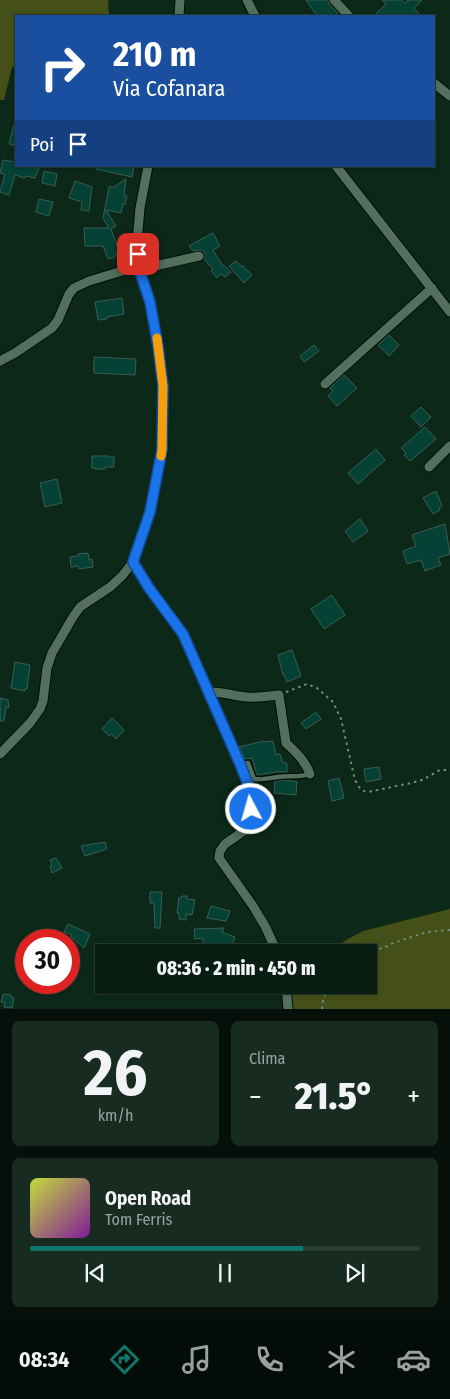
<!DOCTYPE html>
<html lang="it">
<head>
<meta charset="utf-8">
<style>
	:root { --surface:#091e13; --page:#172b21; --text:#f1f3f6; --muted:#99a2a0; --line:#293c33; --accent:#0f766e }
	body { margin:0; font-family:"Fira Sans Condensed",sans-serif; background:var(--page); color:var(--text); height:100vh; display:flex; flex-direction:column; font-size:19px; white-space:nowrap }
	* { box-sizing:border-box; margin:0 }
	p { font-size:16px; color:var(--muted) }
	.icon { flex:none; width:28px; height:28px; fill:none; stroke:currentColor; stroke-width:2; stroke-linecap:round; stroke-linejoin:round }
	.map { position:relative; height:1009px; overflow:hidden }
	.drawer { display:flex; flex-direction:column; gap:12px; padding:12px; background:#05100a; flex:1 }
	.drawer>* { flex:none }
	.banner { position:absolute; left:15px; top:15px; width:420px; height:152px; border-radius:0px; box-shadow:0 1px 4px #0004,0 0 0 1px var(--line); background:#1a4fa0; color:#fff; overflow:hidden }
	.speed { position:absolute; left:15px; top:929px; display:flex; gap:10px; font-size:25px; font-weight:700; text-align:center }
	.speed>* { display:grid; place-content:center; width:65px; height:65px; border-radius:50%; background:var(--surface); box-shadow:0 1px 4px #0004,0 0 0 1px var(--line); line-height:1 }
	.speed .limit { border:8px solid #d22; background:#fff; color:#111 }
	.pin { position:absolute; display:grid; place-items:center; width:42px; height:42px; color:#fff; margin:-21px; border-radius:10px; box-shadow:0 2px 8px #0006 }
	.me { position:absolute; width:55px; margin:-28px; rotate:354deg; stroke-linejoin:round; filter:drop-shadow(0 0 4px #0008) }
	.turn { display:flex; align-items:center; gap:18px; height:105px; padding:0 15px; font-size:22px }
	.turn .icon { width:65px; height:65px; stroke-width:2.5 }
	.turn b { display:block; font-size:35px; line-height:42px }
	.then { display:flex; align-items:center; height:48px; padding:0 15px; background:#0003; gap:10px; font-size:19px }
	.big { font-size:38px; font-weight:800; line-height:1.1 }
	.drawer .card { flex:1; display:flex; flex-direction:column; justify-content:center; gap:8px; min-width:0; padding:0 18px; border-radius:8px; background:var(--page) }
	.drawer .dial { align-items:center; gap:0 }
	.dial b { font-size:65px; line-height:1 }
	.song { display:flex; align-items:center; gap:15px }
	.cover { width:60px; height:60px; border-radius:8px; background:linear-gradient(135deg,hsl(70 70% 55%),hsl(290 70% 35%)) }
	.played { height:5px; border-radius:2px; background:linear-gradient(90deg,var(--accent) 70%,var(--line) 70%) }
	.keys { display:flex; justify-content:space-around; direction:ltr }
	.heat { display:flex; justify-content:space-between; align-items:center; font-size:28px; direction:ltr }
	.drawer .tiles { flex:1; display:grid; gap:12px; grid-template-columns:1fr 1fr }
	.card:last-child { grid-column:span 2 }
	.trip { position:absolute; left:95px; top:944px; width:282px; height:50px; border-radius:0px; background:var(--surface); box-shadow:0 1px 4px #0004,0 0 0 1px var(--line); font-weight:800; line-height:50px; text-align:center }
	.tabs { display:flex; height:80px; justify-content:space-around; align-items:center; background:#040c08; color:var(--muted) }
	.tabs .icon { width:35px; height:35px }
	.tabs .selected { color:var(--accent) }
	.tabs b { font-size:22px; color:var(--text) }
	.map>svg:first-child { display:block }
</style>
</head>
<body>
<div class="map">
<svg width="450" height="1009" viewBox="0 0 450 1009">
	<rect width="100%" height="100%" fill="#0c2819"/>
	<!-- green -->
	<path fill="#454f18" d="M0,0H108L109,16H16V67H12L4,100H0Z
		M450,909V1009H292L290,985H369V952H328L348,939L363,931Z"/>
	<!-- building -->
	<path fill="#054135" stroke="#3a5e54" d="M306,0H328L329,4L338,13L334,16H317Z
		M382,0H401L405,3L408,0H422L414,9L422,16H374L386,4Z
		M14,125L16,126V146L9,144Z
		M3,160L16,162V166H40L35,178L26,176L25,178L15,175L9,195L0,192L5,174L0,173Z
		M96,166H134L132,177L96,169Z
		M44,171L57,174L55,186L42,183Z
		M126,179L124,195L127,196L125,205L123,204L121,213L106,210L116,226L111,229L120,253L115,255V257L108,259L103,246H85L84,228H109L103,218L109,187H114Z
		M75,181L92,187L89,211L81,210L82,202L69,198Z
		M39,199L53,202L49,216L36,212Z
		M213,233L220,246L213,250L221,263L231,272L225,277L221,274L217,278L211,271L213,269L204,259L205,255L204,252L200,250L193,251L189,246Z
		M236,261L241,266H243L252,275L244,283L229,266Z
		M122,298L124,314L107,317V319L98,320L95,302Z
		M389,335L399,345L389,356L378,345Z
		M314,345L319,351L304,362L300,356Z
		M94,357L136,359L135,375L94,373Z
		M344,375L357,388L337,406L328,396L333,391L330,388Z
		M421,407L431,417L421,427L411,416Z
		M425,427L436,439L410,461L404,455L406,453L401,448Z
		M376,449L385,460L358,484L348,473Z
		M92,456H109V457H114V467H105V469H95V468H92Z
		M57,479L62,503L45,507L40,483Z
		M436,491L442,506L439,508L440,510L433,514L423,498Z
		M360,519L368,531L353,542L345,531Z
		M445,524L450,554L438,558L441,565L425,571L421,560L407,564L403,551L416,546L412,535Z
		M88,553L89,560L92,559L93,567L79,569L78,566L71,567L70,557L78,556V554Z
		M332,595L345,615L324,629L311,609Z
		M292,650L301,676L287,682L284,674L283,675L278,655Z
		M15,662L30,665L27,689L26,688L25,691L11,688Z
		M0,698L8,700L9,708L6,707L4,721H0Z
		M316,712L321,719L306,729L301,723Z
		M112,718L124,730L116,739L111,734L109,736L102,729Z
		M264,741V742L273,741L276,755L280,754L282,762L287,763V772H276L257,775L252,758L245,759L239,747Z
		M379,767L381,779L366,782L364,769Z
		M339,778L344,798L332,801L328,781Z
		M286,780L297,782L296,795L274,793L275,781Z
		M105,842L107,849L85,856L81,846Z
		M56,858L62,868L52,873L50,866L52,865L50,860Z
		M150,892H162L160,928H155L154,904L150,903Z
		M182,896H187V899L195,900L192,915L186,914V920L179,919V913H177L179,897L181,898Z
		M211,906L230,911L226,921L207,918Z
		M68,924L90,934L84,948L71,937L72,935L64,932Z
		M224,928L222,932L235,937L229,952H203V938L195,939L194,929Z
		M3,994L11,995V997L14,998L12,1008L4,1007L5,1002H1Z"/>
	<g fill="none" stroke-linecap="round" stroke-linejoin="round">
		<!-- service casing -->
		<g stroke="#001004" stroke-width="7">
			<path id="service" d="M240,764L248,763L254,779C262,780 270,778 278,777C289,775 299,778 310,774"/>
		</g>
		<!-- minor casing -->
		<g stroke="#001004" stroke-width="11">
			<path id="minor" d="M247,0L255,16
				M334,0L349,16
				M179,16L180,0
				M434,83L450,96
				M336,166L450,312
				M0,361L15,353L52,328L58,320L69,294L74,288L89,281L129,269L138,266L146,268L199,256
				M325,384L432,288
				M429,467L450,446
				M133,562L149,588L183,634L240,764L254,799L245,830L225,844L220,851L219,858L253,906L265,926L277,952
				M208,692C222,691 234,696 247,697C258,698 269,696 279,695L286,743C297,753 305,761 310,774
				M0,754L30,723L40,709L43,701L47,668L52,653L73,617L80,607L110,587L122,576L133,562L150,512L163,450V386L159,346L150,302L138,266L137,241L140,208L148,166
				M286,985L288,1009"/>
		</g>
		<!-- path -->
		<path stroke="#768c7f" stroke-width="2" stroke-dasharray="2.5 4" stroke-linecap="butt" d="M286,692L307,684L317,688L333,702L341,719L355,780C359,787 360,791 368,792L411,783L422,780L440,770H450
			M360,952L384,948L393,943L427,932L450,930
			M322,1009L323,1001L328,985"/>
		<!-- service -->
		<use href="#service" stroke="#53705e" stroke-width="4.5"/>
		<!-- minor -->
		<use href="#minor" stroke="#53705e" stroke-width="9"/>
	</g>
	<g fill="none" stroke-linecap="round" stroke-linejoin="round">
		<!-- route casing -->
		<g stroke="#114b97" stroke-width="12">
			<path id="route" d="M138,254V266L150,302L158,346L163,386L162,450L150,512L133,562L149,588L183,634L240,764L254,799L251,809"/>
		</g>
		<!-- route -->
		<use href="#route" stroke="#1a73e8" stroke-width="9"/>
		<!-- slow -->
		<path stroke="#f59e0b" stroke-width="9" d="M157,338L163,386L162,450L161,456"/>
	</g>
</svg>
<div class="speed"><div class="limit">30</div></div>
<div class="pin" style="left:138px;top:254px;background:#d93025"><svg class="icon" aria-label="arrive" viewBox="0 0 24 24"><path d="M6 21V4h12l-3 4 3 4H6"/></svg></div>
<svg class="me" style="left:251px;top:809px" viewBox="-20 -20 40 40"><circle r="17" fill="#1a73e8" stroke="#fff" stroke-width="3"/><path d="M0-11L8 9 0 5-8 9z" fill="#fff"/></svg>
<div class="trip">08:36 · 2 min · 450 m</div>
<div class="banner">
<div class="turn"><svg class="icon" aria-label="right" viewBox="0 0 24 24"><path d="M7 20v-9h11M14 6l5 5-5 5"/></svg><div><b>210 m</b>Via Cofanara</div></div>
<div class="then">Poi<svg class="icon" aria-label="arrive" viewBox="0 0 24 24"><path d="M6 21V4h12l-3 4 3 4H6"/></svg></div>
</div>
</div>
<section class="drawer">
<div class="tiles">
<div class="card dial"><b>26</b><p>km/h</p></div>
<div class="card"><p>Clima</p>
<div class="heat"><a>−</a><b class="big">21.5°</b><a>+</a></div>
</div>
<div class="card">
<div class="song"><i class="cover"></i><div><b>Open Road</b><p>Tom Ferris</p></div></div>
<div class="played"></div>
<div class="keys"><svg class="icon" aria-label="previous" viewBox="0 0 24 24"><path d="M18 5L8 12l10 7zM5 5v14"/></svg><svg class="icon" aria-label="pause" viewBox="0 0 24 24"><path d="M8 5v14M16 5v14"/></svg><svg class="icon" aria-label="next" viewBox="0 0 24 24"><path d="M6 5l10 7-10 7zM19 5v14"/></svg></div>
</div>
</div>
</section>
<nav class="tabs">
<b>08:34</b>
<svg class="icon selected" aria-label="directions" viewBox="0 0 24 24"><path d="M12 3l9 9-9 9-9-9zM9 14v-3h6M13 9l2 2-2 2"/></svg>
<svg class="icon" aria-label="music" viewBox="0 0 24 24"><path d="M9 18V5l10-2v13"/><circle cx="6" cy="18" r="3"/><circle cx="16" cy="16" r="3"/></svg>
<svg class="icon" aria-label="phone" viewBox="0 0 24 24"><path d="M5 4h4l2 5-3 2q2 4 5 5l2-3 5 2v4C11 20 4 13 5 4z"/></svg>
<svg class="icon" aria-label="climate" viewBox="0 0 24 24"><path d="M12 3v18M4 7l16 10M4 17L20 7"/></svg>
<svg class="icon" aria-label="car" viewBox="0 0 24 24"><path d="M5 17H2v-5l4-1 3-4h7l3 4 3 1v5h-3M9 17h6M6 11h13"/><circle cx="7" cy="17" r="2"/><circle cx="17" cy="17" r="2"/></svg>
</nav>
</body>
</html>
